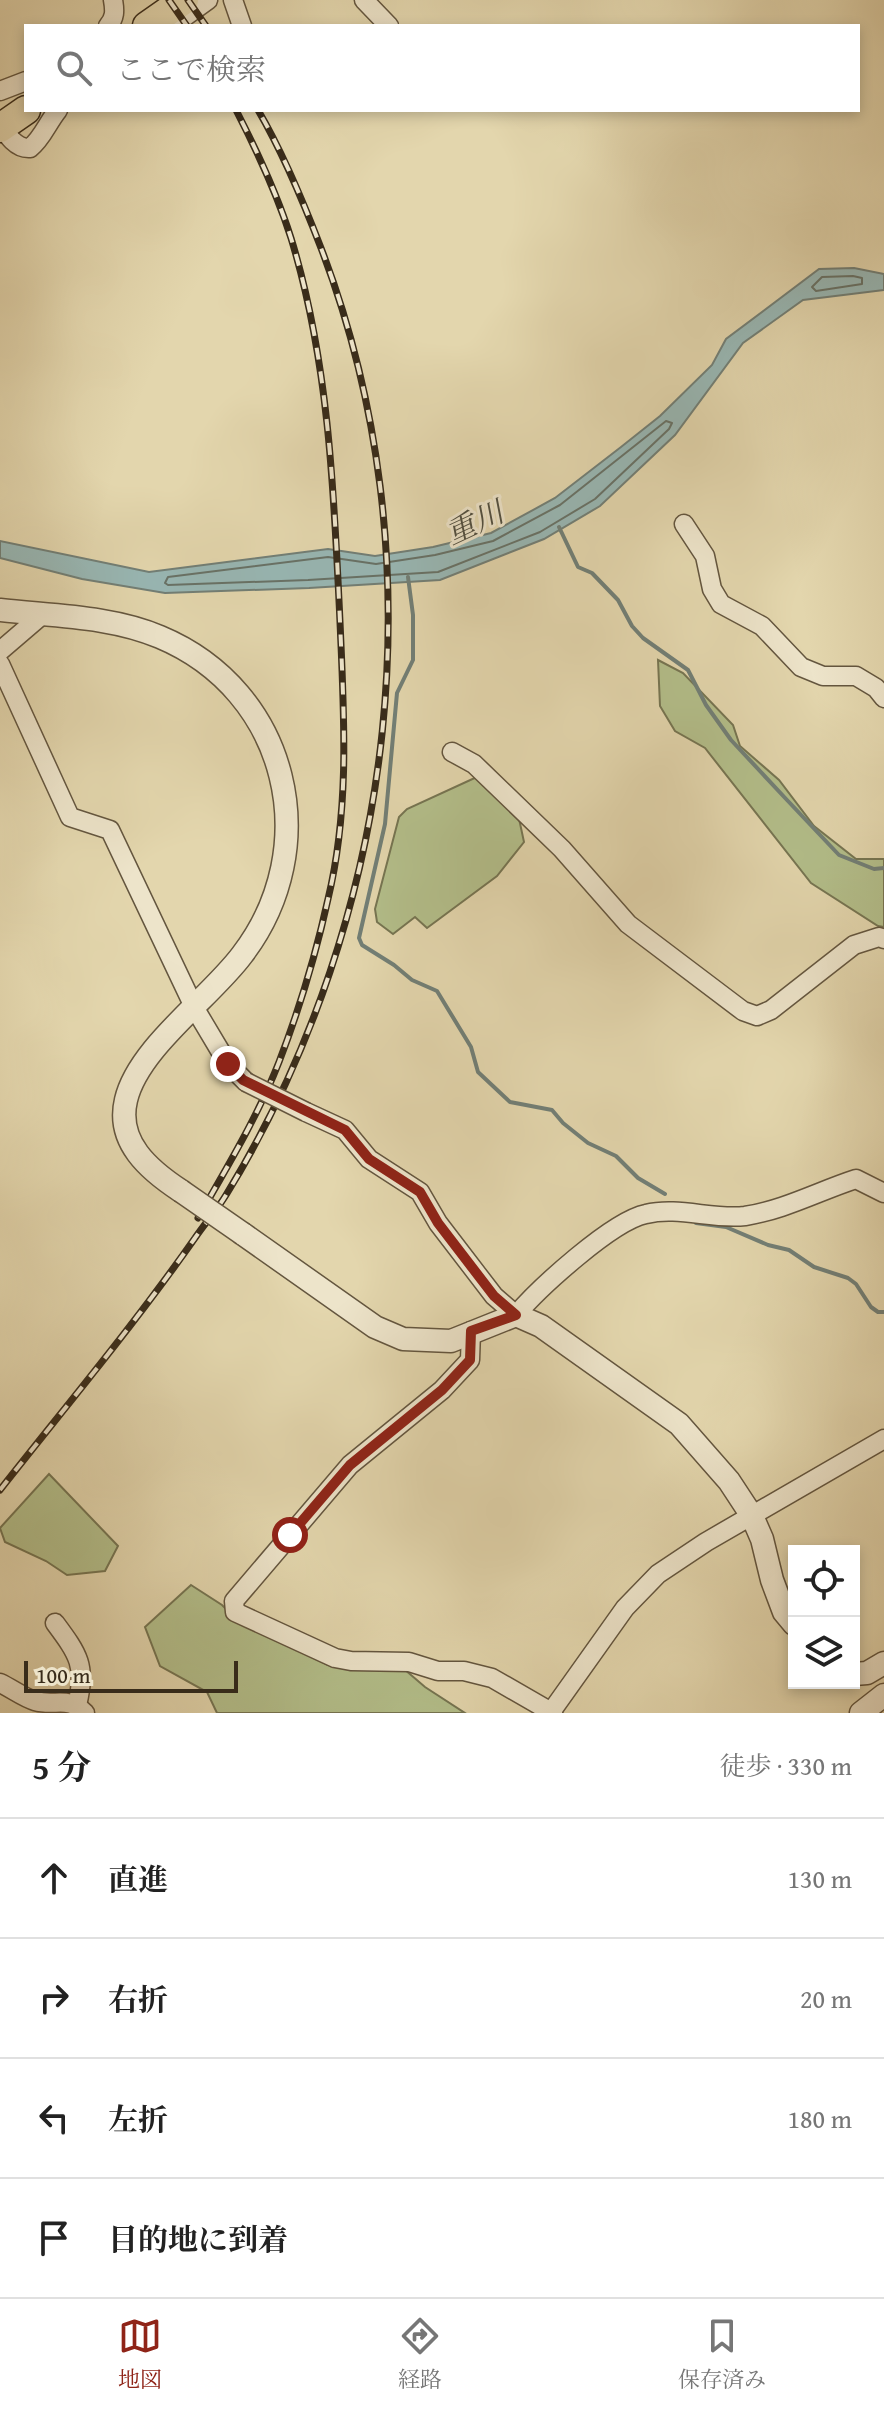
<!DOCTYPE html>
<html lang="ja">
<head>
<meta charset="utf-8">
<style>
  :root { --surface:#fff; --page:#f2f2f2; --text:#222; --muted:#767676; --line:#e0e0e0; --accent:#8f2418 }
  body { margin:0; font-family:"Gentium Book Plus","Noto Serif JP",serif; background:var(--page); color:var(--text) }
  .controls { position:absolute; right:24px; bottom:24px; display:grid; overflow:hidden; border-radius:0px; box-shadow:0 4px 12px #0003 }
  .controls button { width:72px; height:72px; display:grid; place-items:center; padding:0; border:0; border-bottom:2px solid var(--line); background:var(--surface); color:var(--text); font:40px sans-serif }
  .scale { position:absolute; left:24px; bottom:20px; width:214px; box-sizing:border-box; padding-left:8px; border:4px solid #392c1a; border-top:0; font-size:22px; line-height:28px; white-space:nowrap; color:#392c1a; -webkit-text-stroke:6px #ede4ca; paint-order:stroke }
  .stop { position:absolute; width:24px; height:24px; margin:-18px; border:6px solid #8f2418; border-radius:50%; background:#fff }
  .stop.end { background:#8f2418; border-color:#fff; box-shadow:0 2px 8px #0008 }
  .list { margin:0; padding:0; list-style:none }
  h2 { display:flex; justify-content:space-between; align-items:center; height:104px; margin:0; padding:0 32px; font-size:34px }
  h2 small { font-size:26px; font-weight:400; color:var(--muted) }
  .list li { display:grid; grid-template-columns:52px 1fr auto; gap:24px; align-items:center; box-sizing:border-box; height:120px; padding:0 32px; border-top:2px solid var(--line) }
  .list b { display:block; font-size:30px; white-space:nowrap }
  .list em { font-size:26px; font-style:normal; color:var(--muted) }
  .icon { flex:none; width:44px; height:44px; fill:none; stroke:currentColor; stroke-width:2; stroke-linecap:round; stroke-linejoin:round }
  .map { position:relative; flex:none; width:884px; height:1713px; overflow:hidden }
  .search { position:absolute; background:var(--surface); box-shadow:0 4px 12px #0003; left:24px; right:24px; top:24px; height:88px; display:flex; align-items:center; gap:20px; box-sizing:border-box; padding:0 28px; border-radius:0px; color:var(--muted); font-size:30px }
  .sheet { height:584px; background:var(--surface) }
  nav { display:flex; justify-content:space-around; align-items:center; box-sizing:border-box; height:112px; border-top:2px solid var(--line); background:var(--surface); font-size:22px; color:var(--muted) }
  nav a { display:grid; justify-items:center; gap:4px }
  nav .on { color:var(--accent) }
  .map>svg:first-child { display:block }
</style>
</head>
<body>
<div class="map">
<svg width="884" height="1713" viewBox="0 0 884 1713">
  <rect width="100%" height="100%" fill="#e3d6ad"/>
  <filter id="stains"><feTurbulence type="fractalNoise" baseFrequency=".0025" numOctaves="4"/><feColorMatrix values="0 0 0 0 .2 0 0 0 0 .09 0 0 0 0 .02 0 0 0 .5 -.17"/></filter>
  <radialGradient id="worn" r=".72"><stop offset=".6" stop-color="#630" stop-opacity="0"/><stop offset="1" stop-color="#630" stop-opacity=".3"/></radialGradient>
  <!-- green -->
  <g fill="#b3be8a" stroke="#767552" stroke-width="2">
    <polygon points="658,660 683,673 733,725 740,746 779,780 814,826 856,859 884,859 884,927 878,926 811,883 705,748 675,731 660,706"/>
    <polygon points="479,776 518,814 524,842 497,876 427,928 415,917 393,934 377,922 375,909 399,817 407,809"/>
    <polygon points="49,1474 118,1546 105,1571 67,1575 46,1561 5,1542 0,1528"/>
    <polygon points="191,1585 222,1605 239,1622 328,1665 404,1669 425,1687 465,1713 217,1713 207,1692 160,1666 145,1627"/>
  </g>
  <!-- water -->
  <polygon fill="#98b7b4" stroke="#727f76" stroke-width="2" points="854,268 884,274 884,290 803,300 743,343 675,435 600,506 544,539 440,580 309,588 165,593 82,579 0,558 0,541 149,572 328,549 375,556 433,547 491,533 555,498 621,447 660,416 712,365 726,339 819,269"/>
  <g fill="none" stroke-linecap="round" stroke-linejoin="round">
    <!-- shore -->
    <g stroke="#687267" stroke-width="2">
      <polygon points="853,276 862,278 862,284 816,291 812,287 822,277"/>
      <polygon points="666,421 672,423 669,429 595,499 540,532 438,572 308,580 168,585 165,583 168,577 328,557 376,564 435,555 493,541 560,505"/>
    </g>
    <!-- stream -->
    <g stroke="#727f76" stroke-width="4">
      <polyline points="559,527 578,567 592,573 618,600 632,626 643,638 688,670 706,705 731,740 787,800 839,855 874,869 884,868"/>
      <polyline points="408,577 413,615 413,660 397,693 385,824 359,938 362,945 394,965 412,980 437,991 471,1047 478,1072 510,1102 552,1110 563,1123 588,1143 616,1156 638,1178 665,1194"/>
      <polyline points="696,1223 726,1227 768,1245 789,1250 814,1267 848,1278 856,1284 871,1307 878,1312 884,1312"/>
    </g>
    <!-- minor casing -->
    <g stroke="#64563f" stroke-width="21">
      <g id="minor">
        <polyline points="233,0 242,26"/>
        <polyline points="364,0 389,26"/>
        <path d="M 108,26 C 115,18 115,11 113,0"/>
        <polyline points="172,26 208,0"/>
        <polyline points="0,91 26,81"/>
        <path d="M 0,124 C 7,135 16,149 30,148 C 42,139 48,122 58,110"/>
        <polyline points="684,524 705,556 712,589 721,604 762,626 801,667 823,676 856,676 876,688 884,698"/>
        <polyline points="0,651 42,615"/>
        <polyline points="0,664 70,817 110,830 194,1007 228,1064 246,1082"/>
        <polyline points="452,752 474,764 562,849 628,924 743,1011 757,1016 771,1010 854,945 879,937 884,939"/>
        <path d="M 306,1112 L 345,1130 L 369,1159 L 420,1192 L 438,1223 L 494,1296 L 516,1315 C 539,1288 612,1221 646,1214 C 678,1206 713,1220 745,1216 C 784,1210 819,1191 856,1179 L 884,1193"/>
        <polyline points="471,1331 470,1360 442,1390 350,1465 234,1601 235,1612 335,1658 351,1661 409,1662 438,1671 464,1671 492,1678 553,1713"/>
        <path d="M 55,1623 C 78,1654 87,1666 77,1705"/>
        <path d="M 0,1683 C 11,1688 24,1698 35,1701 C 56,1707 67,1695 85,1713"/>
        <polyline points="551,1712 625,1608 658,1574 706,1542 884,1439"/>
      </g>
    </g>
    <!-- tertiary casing -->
    <g stroke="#64563f" stroke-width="25">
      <g id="tertiary">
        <path d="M 0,610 C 52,616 111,616 160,637 C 289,691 325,847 242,955 C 210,998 138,1048 126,1100 C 116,1142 149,1170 181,1191"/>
        <polyline points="243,1234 375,1327 403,1339 451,1341 516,1315 541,1326 679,1424 729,1481 752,1516 762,1539 772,1580 784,1612 794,1624"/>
        <polyline points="854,1674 867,1673 884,1663"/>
        <polyline points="861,1713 884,1695"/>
      </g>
    </g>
    <!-- trunk casing -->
    <g stroke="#392c1a" stroke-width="31">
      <g id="trunk">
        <polyline points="147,26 184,0"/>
        <polyline points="0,128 26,110"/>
      </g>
    </g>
    <!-- minor -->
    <use href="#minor" stroke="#ede4ca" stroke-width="18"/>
    <!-- tertiary -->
    <use href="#tertiary" stroke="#ede4ca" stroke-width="22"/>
    <!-- trunk -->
    <use href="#trunk" stroke="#e3d6ad" stroke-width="28"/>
    <!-- rail casing -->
    <g stroke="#392c1a" stroke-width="7">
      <g id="rail">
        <polyline points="169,0 187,26"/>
        <polyline points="188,0 206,26"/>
        <path d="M 198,1218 C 227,1167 258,1116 279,1062 C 299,1010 316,954 328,899 C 350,808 344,715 340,622 C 334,493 329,362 291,238 C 277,194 257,151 236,110"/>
        <path d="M 0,1490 C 66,1406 134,1325 195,1238 C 205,1223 217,1210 226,1195 C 398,914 439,556 321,248 C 303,201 283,153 258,110"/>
      </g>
    </g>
    <!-- rail -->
    <use href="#rail" stroke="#ede4ca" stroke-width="4" stroke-dasharray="12" stroke-linecap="butt"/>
    <!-- minor-bridge casing -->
    <g stroke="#64563f" stroke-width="21" stroke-linecap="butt">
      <polyline id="minor-bridge" points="246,1082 306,1112"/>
    </g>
    <!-- tertiary-bridge casing -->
    <g stroke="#64563f" stroke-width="25" stroke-linecap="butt">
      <polyline id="tertiary-bridge" points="181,1191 243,1234"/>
    </g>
    <!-- minor-bridge -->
    <use href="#minor-bridge" stroke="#ede4ca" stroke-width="18"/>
    <!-- tertiary-bridge -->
    <use href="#tertiary-bridge" stroke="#ede4ca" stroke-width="22"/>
  </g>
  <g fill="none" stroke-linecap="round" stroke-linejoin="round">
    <!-- route -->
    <polyline stroke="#8f2418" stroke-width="10" points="228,1064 243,1080 345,1130 369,1159 420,1192 438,1223 494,1296 516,1315 471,1331 470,1360 442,1390 350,1465 290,1535"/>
  </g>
  <g text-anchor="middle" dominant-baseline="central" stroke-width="6" stroke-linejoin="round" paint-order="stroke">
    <!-- water labels -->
    <g font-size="30" font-style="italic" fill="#514f40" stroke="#ede4ca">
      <text transform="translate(474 522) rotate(-25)">重川</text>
    </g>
  </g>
  <rect width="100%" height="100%" filter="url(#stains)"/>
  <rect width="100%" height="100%" fill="url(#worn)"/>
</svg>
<div class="controls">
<button><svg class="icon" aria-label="locate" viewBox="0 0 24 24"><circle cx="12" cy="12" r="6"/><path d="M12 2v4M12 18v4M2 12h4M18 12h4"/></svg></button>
<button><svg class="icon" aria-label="layers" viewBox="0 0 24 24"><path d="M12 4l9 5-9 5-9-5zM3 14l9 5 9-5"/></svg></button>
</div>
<div class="scale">100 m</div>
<div class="stop" style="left:290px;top:1535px"></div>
<div class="stop end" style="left:228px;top:1064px"></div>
<div class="search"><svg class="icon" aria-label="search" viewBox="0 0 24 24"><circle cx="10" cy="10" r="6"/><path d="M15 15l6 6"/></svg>ここで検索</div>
</div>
<section class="sheet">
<h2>5 分<small>徒歩 · 330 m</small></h2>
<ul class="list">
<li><svg class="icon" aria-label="ahead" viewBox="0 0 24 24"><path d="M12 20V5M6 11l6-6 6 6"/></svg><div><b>直進</b></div><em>130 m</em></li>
<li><svg class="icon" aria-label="right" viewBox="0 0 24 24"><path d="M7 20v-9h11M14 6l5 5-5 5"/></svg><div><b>右折</b></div><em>20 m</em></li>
<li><svg class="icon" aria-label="left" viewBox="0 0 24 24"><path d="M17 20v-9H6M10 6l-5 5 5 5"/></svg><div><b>左折</b></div><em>180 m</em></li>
<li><svg class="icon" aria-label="arrive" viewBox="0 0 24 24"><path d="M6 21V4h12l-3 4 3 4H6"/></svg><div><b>目的地に到着</b></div></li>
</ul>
</section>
<nav>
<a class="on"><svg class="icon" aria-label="map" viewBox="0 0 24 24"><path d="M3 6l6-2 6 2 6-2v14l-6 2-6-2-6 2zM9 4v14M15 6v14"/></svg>地図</a>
<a><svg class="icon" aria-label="directions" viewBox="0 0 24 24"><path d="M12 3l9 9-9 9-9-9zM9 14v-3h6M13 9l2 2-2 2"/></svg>経路</a>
<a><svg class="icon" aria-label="saved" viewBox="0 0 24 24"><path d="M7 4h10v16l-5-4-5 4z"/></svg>保存済み</a>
</nav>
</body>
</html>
